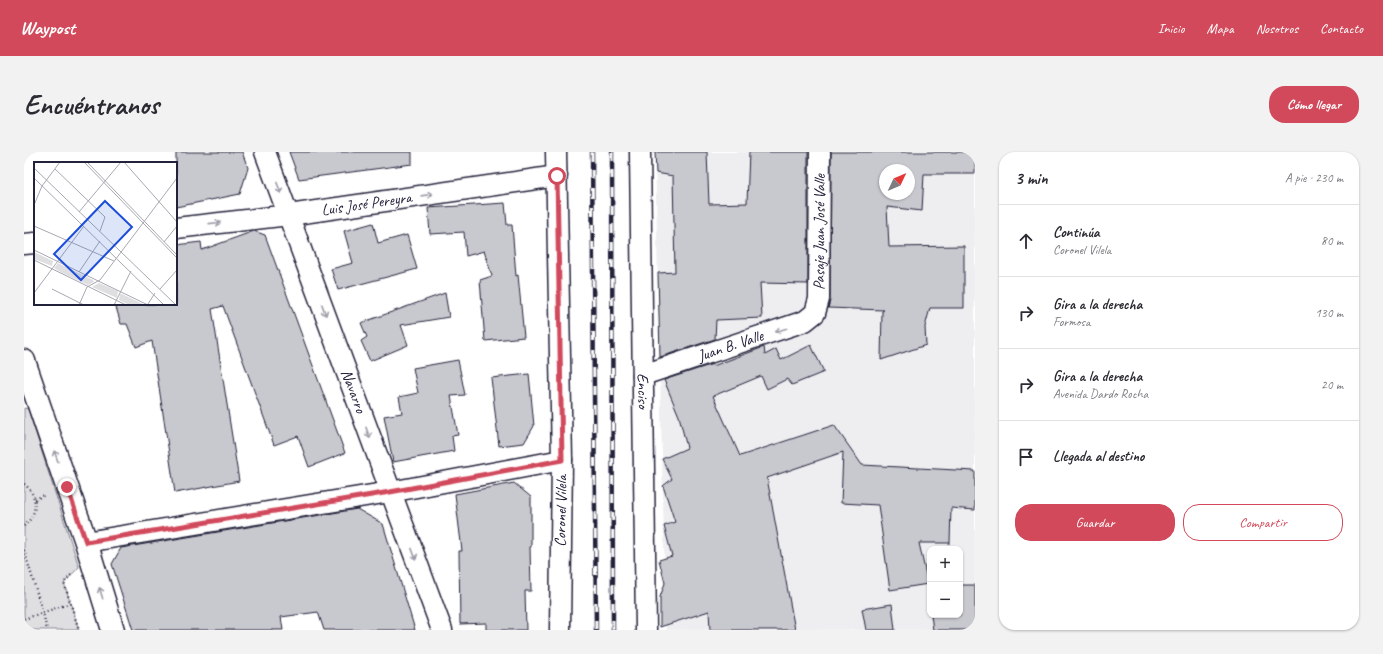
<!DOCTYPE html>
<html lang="es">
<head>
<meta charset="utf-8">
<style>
  :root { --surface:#fff; --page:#f2f2f3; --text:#2b2b33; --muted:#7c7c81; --line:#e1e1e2; --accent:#d1495b }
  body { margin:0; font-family:Caveat,sans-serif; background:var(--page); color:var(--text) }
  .controls { position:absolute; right:12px; bottom:12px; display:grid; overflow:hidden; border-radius:8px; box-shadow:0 1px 3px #0004 }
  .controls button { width:36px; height:36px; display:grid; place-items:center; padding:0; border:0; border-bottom:1px solid var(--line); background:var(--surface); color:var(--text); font:20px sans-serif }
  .compass { position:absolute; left:855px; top:12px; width:36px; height:36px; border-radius:50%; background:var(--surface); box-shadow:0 1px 3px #0004; rotate:46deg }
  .stop { position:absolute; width:12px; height:12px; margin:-9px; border:3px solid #d1495b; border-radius:50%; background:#fff }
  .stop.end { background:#d1495b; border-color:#fff; box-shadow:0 1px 4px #0008 }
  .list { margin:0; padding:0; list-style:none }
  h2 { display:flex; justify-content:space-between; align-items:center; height:52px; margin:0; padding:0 16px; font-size:17px }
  h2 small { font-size:13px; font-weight:400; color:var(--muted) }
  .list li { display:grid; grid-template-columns:26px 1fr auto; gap:12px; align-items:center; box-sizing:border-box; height:72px; padding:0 16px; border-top:1px solid var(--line) }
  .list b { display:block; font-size:15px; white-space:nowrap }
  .list p { margin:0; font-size:13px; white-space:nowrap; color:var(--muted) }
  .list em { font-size:13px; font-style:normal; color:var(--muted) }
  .actions { display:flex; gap:8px; padding:12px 16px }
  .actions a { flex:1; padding:9px 0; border:1px solid var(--accent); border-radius:16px; text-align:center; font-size:14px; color:var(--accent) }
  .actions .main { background:var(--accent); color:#fff }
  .icon { flex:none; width:22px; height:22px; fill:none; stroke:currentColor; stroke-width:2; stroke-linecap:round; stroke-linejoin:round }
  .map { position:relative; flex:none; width:951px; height:478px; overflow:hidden; border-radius:16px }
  header { display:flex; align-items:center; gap:24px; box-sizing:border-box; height:56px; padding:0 20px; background:var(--accent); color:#fff }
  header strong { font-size:19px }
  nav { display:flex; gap:22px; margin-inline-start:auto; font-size:14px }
  .intro { display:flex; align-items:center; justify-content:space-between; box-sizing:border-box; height:96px; padding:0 24px }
  h1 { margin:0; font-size:28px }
  .button { padding:10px 18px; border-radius:16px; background:var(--accent); color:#fff; font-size:14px; font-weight:700 }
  main { display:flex; gap:24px; padding:0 24px }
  aside { flex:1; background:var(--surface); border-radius:16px; box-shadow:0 1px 3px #0004 }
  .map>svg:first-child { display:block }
</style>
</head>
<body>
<header>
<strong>Waypost</strong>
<nav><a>Inicio</a><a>Mapa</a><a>Nosotros</a><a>Contacto</a></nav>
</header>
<div class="intro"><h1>Encuéntranos</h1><a class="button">Cómo llegar</a></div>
<main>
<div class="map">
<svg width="951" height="478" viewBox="0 0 951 478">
  <rect width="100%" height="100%" fill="#fff"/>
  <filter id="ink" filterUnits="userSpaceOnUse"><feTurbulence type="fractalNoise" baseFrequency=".025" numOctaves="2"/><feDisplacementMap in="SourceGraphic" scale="8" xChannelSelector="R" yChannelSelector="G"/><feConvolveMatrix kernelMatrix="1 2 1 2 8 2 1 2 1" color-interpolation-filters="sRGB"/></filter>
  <g filter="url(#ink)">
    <!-- built -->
    <path fill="#eeeef1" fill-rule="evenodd" d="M 631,0 L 951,0 L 951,478 L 642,478 ZM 861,18 L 885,18 L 885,42 L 861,42 ZM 906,397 L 936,397 L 936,463 L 906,463 Z"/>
    <!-- green -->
    <polygon fill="#dfdfe2" stroke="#80808e" points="0,256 4,257 55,415 40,431 55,478 0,478"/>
    <!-- building -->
    <g fill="#c8c8cf" stroke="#22223b" fill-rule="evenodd">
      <polygon points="152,0 218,0 224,16 216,42 152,55"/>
      <polygon points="265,0 388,0 388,12 275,27"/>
      <polygon points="631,0 683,0 685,52 723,51 725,0 784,0 784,132 736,131 738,166 692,168 691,187 636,205 634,121 651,120 649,24 632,21"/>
      <path d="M 807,0 L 951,0 L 951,22 L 900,22 L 898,59 L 863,55 L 865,95 L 940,94 L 940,156 L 906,156 L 901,175 L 902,193 L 857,208 L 858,159 L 860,158 L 804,156 L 806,147 ZM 861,18 L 885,18 L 885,42 L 861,42 Z"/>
      <polygon points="481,51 483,73 488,73 492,124 494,123 500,185 461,189 456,128 468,124 460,99 442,104 440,80 406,82 404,56"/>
      <polygon points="349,71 354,91 383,83 393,117 314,138 307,117 329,111 320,79"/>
      <polygon points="230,79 241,83 321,301 285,315 274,284 250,293 199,154 188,157 215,329 151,341 128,189 112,195 103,172 97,172 91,152 152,152 152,93 177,90 178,98"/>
      <polygon points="421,141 425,165 377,173 384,193 346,209 337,189 343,185 337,171"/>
      <polygon points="787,193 800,220 768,233 763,227 743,237 737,224 689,244 716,304 810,273 838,313 951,319 951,358 927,356 926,391 895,391 904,432 866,438 854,353 817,351 819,300 743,326 771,478 686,478 685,459 636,475 636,445 641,431 635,408 648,404 640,374 651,370 639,334 648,327 638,307 663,296 655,264 640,228 689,212 689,214 740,195 741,203 752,197 757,208"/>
      <polygon points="434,208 441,243 427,244 434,283 428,284 430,299 369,310 360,264 378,261 375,245 394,241 389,216"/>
      <polygon points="505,222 510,274 500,291 475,294 467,226"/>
      <polygon points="490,331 507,345 507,395 506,395 507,439 501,439 502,478 462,478 462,471 436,472 435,399 438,399 431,342"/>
      <polygon points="333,357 359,372 391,478 300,478 294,460 257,465 259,478 109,478 88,412 97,396"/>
      <polygon points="936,433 951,433 951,478 909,478 907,463 936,463"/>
      <polygon points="868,452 871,478 842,478 838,457"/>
    </g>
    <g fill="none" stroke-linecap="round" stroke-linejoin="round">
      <!-- minor casing -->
      <g stroke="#22223b" stroke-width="23">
        <g id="minor">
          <path id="s1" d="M 241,0 L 418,478"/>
          <polyline points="532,0 538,308 536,478"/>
          <path id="s2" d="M 616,0 L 622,478"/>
          <path id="s3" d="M 152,76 L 265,63 L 533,24"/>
          <polyline points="0,92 11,91"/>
          <path id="s4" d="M 619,223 L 781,169 L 791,161 L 795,147 L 796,0"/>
          <polyline points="62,390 366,340 538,308"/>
        </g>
      </g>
      <!-- secondary casing -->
      <g stroke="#22223b" stroke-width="25">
        <polyline id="secondary" points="0,209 62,390 89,478"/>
      </g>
      <!-- path -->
      <g stroke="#22223b" stroke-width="2.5" stroke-dasharray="1 3" stroke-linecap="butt">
        <path d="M 0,332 C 15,344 14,362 0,374"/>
        <polyline points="11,347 21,343"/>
        <polyline points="0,398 19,461 23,478"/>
        <polyline points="47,423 40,431 55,478"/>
        <polyline points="0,467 47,451"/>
      </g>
      <!-- minor -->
      <use href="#minor" stroke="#fff" stroke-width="20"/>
      <!-- secondary -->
      <use href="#secondary" stroke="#fff" stroke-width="22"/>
      <!-- rail casing -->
      <g stroke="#22223b" stroke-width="4.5">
        <g id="rail">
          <polyline points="568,0 572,478"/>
          <polyline points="588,0 589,478"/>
        </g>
      </g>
      <!-- rail -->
      <use href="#rail" stroke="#fff" stroke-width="3" stroke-dasharray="9" stroke-linecap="butt"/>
    </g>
    <!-- one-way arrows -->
    <defs><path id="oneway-shaft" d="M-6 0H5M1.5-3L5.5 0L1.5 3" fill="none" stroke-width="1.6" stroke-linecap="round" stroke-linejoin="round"/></defs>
    <g stroke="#9c9ca7">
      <use href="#oneway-shaft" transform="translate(255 36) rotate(69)"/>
      <use href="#oneway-shaft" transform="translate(403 43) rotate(-8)"/>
      <use href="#oneway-shaft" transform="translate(191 71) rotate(-6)"/>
      <use href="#oneway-shaft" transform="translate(300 158) rotate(70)"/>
      <use href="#oneway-shaft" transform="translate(757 178) rotate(162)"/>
      <use href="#oneway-shaft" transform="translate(344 281) rotate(70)"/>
      <use href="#oneway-shaft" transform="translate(32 304) rotate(-109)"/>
      <use href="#oneway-shaft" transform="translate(390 402) rotate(69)"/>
      <use href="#oneway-shaft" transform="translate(77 441) rotate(-107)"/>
    </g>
  </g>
  <g fill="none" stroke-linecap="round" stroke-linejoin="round" filter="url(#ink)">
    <!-- route -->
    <polyline stroke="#d1495b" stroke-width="5" points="43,335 62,390 366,340 538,308 533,24"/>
  </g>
  <g text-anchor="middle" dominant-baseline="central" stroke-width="3" stroke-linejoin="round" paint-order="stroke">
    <!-- street labels -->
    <g font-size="16" fill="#22223b" stroke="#fff">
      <text stroke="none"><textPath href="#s3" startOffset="192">Luis José Pereyra</textPath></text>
      <text stroke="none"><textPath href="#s4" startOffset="265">Pasaje Juan José Valle</textPath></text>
      <text stroke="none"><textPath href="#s4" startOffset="92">Juan B. Valle</textPath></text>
      <text stroke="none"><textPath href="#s1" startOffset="255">Navarro</textPath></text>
      <text stroke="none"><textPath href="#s2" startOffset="239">Enciso</textPath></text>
      <text transform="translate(537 359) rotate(-89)">Coronel Vilela</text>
    </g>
  </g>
  <!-- overview -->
  <g transform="translate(10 10)">
    <rect width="143" height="143" fill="#fff"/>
    <path d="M 0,90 L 19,99 L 18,104 L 0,97 ZM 24,101 L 59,118 L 60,120 L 54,123 L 28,111 L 20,106 ZM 65,121 L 84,129 L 83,136 L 58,125 ZM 86,132 L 88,132 L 111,143 L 95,143 L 85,138 Z" fill="#dfdfe2"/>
    <path fill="none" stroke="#a7a7b1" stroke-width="1" d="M 50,0 L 143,96M 53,0 L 143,93M 90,0 L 143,60M 0,6 L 142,143M 21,7 L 71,55 L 66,69M 0,16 L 130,143M 0,43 L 8,24 L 26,0M 45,50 L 87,0M 0,64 L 80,99M 130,80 L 143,64M 0,88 L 114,143M 0,98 L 92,143M 45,110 L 66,79M 18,127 L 50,143M 126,127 L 143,108M 0,131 L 50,64M 114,142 L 121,131M 45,143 L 53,125 L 66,118 L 143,16M 80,143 L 97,109"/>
    <path fill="#1d4ed8" fill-opacity="0.15" stroke="#1d4ed8" stroke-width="2" d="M 71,39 L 98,65 L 47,118 L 20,92 Z"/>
    <rect width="143" height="143" fill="none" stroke="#22223b" stroke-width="2"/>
  </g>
</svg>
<div class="controls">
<button>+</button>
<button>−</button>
</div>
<svg class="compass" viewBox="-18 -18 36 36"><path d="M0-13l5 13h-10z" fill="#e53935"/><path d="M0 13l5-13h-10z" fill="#7c7c81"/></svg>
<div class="stop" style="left:533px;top:24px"></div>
<div class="stop end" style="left:43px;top:335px"></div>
</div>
<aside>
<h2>3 min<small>A pie · 230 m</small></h2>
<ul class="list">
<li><svg class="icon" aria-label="ahead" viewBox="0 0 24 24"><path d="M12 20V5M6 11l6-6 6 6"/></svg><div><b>Continúa</b><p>Coronel Vilela</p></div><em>80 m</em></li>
<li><svg class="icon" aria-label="right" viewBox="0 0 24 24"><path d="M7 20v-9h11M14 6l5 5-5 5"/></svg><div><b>Gira a la derecha</b><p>Formosa</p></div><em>130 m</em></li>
<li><svg class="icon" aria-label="right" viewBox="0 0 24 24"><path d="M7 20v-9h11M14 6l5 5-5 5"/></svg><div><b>Gira a la derecha</b><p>Avenida Dardo Rocha</p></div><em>20 m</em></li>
<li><svg class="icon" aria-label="arrive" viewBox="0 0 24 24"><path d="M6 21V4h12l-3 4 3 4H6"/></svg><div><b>Llegada al destino</b></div></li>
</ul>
<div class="actions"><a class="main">Guardar</a><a>Compartir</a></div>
</aside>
</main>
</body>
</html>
